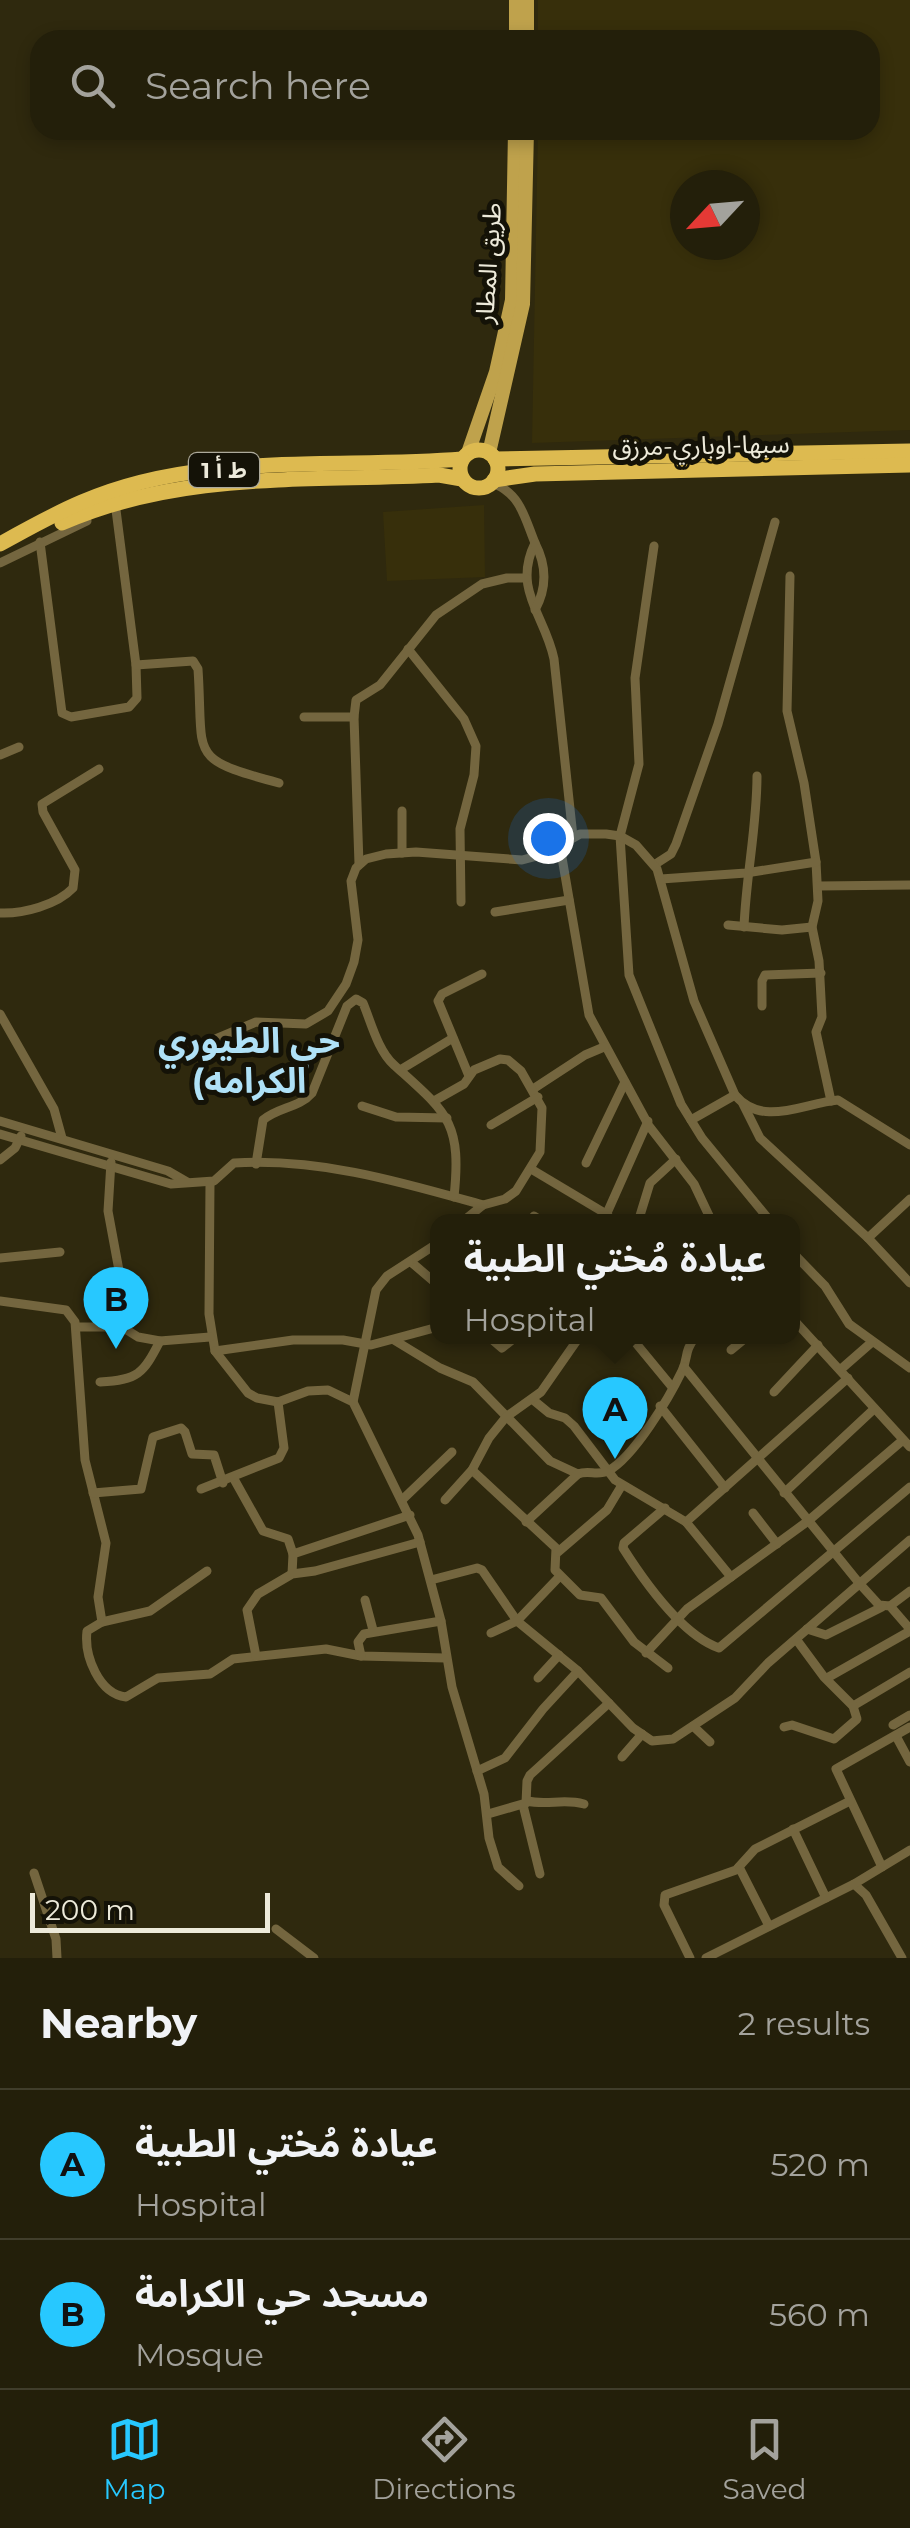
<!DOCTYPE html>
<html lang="en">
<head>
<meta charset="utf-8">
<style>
  :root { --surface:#231f0a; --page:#2f2c18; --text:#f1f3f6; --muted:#a3a29c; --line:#403d2b; --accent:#27c8ff }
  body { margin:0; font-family:Montserrat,"Noto Sans Arabic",sans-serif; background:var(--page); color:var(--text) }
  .compass { position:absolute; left:670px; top:170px; width:90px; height:90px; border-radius:50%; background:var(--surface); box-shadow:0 5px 15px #0003; rotate:244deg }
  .scale { position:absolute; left:30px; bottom:25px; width:240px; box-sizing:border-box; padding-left:10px; border:5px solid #edeada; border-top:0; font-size:28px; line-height:35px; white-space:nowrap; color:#edeada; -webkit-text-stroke:8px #141207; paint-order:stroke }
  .you { position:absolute; left:548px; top:838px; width:35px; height:35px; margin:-25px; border:8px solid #fff; border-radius:50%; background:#1a73e8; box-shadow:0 0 0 15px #1a73e833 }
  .badge { display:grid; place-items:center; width:65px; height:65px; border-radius:50%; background:var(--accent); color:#111; font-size:32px; font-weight:700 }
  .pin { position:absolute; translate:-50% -82px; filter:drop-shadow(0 2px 5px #0008) }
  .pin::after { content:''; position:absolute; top:52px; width:35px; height:30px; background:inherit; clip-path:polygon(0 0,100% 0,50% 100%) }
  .popup { position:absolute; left:430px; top:1214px; width:370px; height:130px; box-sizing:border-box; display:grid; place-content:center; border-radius:20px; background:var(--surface); filter:drop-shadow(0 2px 8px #0005); font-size:32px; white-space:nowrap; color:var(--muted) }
  .popup b { font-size:38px; color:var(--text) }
  .popup::after { content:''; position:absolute; left:50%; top:100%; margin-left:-20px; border:20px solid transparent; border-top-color:var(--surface) }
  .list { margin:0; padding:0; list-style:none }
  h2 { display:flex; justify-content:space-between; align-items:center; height:130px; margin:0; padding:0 40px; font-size:42px }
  h2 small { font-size:32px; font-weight:400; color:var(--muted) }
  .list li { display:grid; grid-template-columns:65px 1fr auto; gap:30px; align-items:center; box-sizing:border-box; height:150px; padding:0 40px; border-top:2px solid var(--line) }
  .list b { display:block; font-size:38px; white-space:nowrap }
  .list p { margin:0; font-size:32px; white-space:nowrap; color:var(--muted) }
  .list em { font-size:32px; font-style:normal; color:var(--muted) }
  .icon { flex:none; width:55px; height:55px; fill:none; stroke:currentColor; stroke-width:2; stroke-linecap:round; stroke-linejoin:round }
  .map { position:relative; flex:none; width:910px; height:1958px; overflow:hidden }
  .search { position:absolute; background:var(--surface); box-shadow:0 5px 15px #0003; left:30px; right:30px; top:30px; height:110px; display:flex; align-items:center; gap:25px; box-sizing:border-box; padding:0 35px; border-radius:30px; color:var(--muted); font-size:38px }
  .sheet { height:430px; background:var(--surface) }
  nav { display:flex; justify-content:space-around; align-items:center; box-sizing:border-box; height:140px; border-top:2px solid var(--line); background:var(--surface); font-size:28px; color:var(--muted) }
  nav a { display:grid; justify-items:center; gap:5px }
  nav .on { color:var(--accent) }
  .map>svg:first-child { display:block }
</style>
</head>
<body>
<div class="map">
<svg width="910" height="1958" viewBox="0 0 910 1958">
  <rect width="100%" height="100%" fill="#2f290e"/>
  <!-- built -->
  <g fill="#372f0b" fill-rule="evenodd">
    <path d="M 538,0 L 910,0 L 910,430 L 532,443 L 538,130 L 870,130 L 870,40 L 538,40 ZM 685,185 L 745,185 L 745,245 L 685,245 Z"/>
    <polygon points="484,505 485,577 387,581 383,512"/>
  </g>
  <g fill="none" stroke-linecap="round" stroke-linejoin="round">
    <!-- street -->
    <g stroke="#74663f" stroke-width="9">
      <path d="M 495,484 C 521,495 525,519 535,543 C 512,590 545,615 554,659 L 573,837"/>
      <polyline points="40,542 62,713 71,717 129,707 137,698 136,665 116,510"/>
      <path d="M 535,543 C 547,566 547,588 535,610"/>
      <polyline points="654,546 635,678 639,764 620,836 629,975 681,1104 702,1138 771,1222"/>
      <polyline points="0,563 87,521"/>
      <polyline points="790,576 787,711 804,783 816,862 818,901 812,927 819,961 822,1017 816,1032 831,1101"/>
      <polyline points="408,649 464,719 476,746 474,775 460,829 461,902"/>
      <path d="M 136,665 L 193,661 L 198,669 C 204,758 186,758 279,783"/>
      <polyline points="304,717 354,717"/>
      <polyline points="0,755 19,747"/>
      <polyline points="560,846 589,1015 649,1126 694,1184 712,1222"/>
      <polyline points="402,853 402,811"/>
      <polyline points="359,864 354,717 356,700 380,685 436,615 482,584 507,578 526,578"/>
      <polyline points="654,865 671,854 676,844 718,724 775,522"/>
      <polyline points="661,879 746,873 816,862"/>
      <polyline points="818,886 910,885"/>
      <polyline points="495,912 569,900"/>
      <path d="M 0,913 C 23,914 57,905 73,888 L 75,870 L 43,812 L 42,804 L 99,769"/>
      <polyline points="728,925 782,930 812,927"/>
      <path d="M 744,927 C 746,876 757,826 757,776"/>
      <polyline points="762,1006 762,981 765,975 821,973"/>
      <polyline points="0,1014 54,1109 62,1138"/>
      <path d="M 206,1043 L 256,1022 L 306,1024 L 328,1011 L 346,984 L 354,962 L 358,940 L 351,881 L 356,868 L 366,859 L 386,854 L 416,852 L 522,860 L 545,854 L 580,834 L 606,834 L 620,836 L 636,845 L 657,869 L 694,1001 L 735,1095 C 763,1128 803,1103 838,1100 L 910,1145"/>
      <polyline points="400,1070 453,1038"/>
      <polyline points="469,1076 438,1001 442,994 482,974"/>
      <polyline points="533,1089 585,1055 604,1047"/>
      <polyline points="434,1101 464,1084 474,1070 500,1059 508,1060 521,1071 542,1108 540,1152 516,1191 505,1199 483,1205 462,1222"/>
      <polyline points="743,1104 760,1138 868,1238"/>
      <polyline points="362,1106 396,1117 447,1118"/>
      <polyline points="691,1120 735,1095"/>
      <polyline points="0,1121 168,1171 187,1182"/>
      <polyline points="491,1125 538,1097"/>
      <path d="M 0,1134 L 171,1184 L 214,1181 L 234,1163 C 321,1158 401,1182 483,1205"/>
      <polyline points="0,1160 15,1148 21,1136"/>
      <polyline points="111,1162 108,1211 123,1292 122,1327"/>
      <polyline points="586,1163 625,1082"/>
      <path d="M 256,1164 L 263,1120 C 278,1107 299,1108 312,1093 L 347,1006 L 356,999 L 363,1003 C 371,1022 378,1051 394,1065 C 447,1113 462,1121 454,1197"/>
      <polyline points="531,1169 608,1215"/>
      <polyline points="210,1182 209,1314 215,1351 248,1393 257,1398 278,1402 308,1391 328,1390 353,1402 418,1535 441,1621 452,1687 484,1794 489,1838 498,1867 519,1886"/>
      <polyline points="910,1199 868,1238 910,1283"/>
      <polyline points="534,1216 543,1222"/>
      <polyline points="603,1222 648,1121"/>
      <polyline points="638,1222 650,1183 676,1159"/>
      <polyline points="792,1252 825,1286 849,1324 910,1368"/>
      <polyline points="0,1258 60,1252"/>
      <polyline points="411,1262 438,1285"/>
      <polyline points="0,1301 66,1310 75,1322 85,1460 106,1543 98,1597 102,1622"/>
      <polyline points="792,1318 910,1447"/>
      <polyline points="76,1327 122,1327 138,1337 160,1341 210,1337"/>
      <polyline points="488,1336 502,1348 517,1336"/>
      <polyline points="630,1336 672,1387"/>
      <path d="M 394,1340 L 440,1368 L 473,1382 L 550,1461 L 578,1474 C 588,1470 598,1476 608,1471 C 634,1457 669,1398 682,1371 C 689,1356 683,1353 696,1336"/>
      <polyline points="731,1350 748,1336"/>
      <polyline points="215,1351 293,1340 343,1340 371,1345 438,1327"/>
      <polyline points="684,1367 859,1583 879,1605 890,1606 910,1629"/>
      <polyline points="840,1370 872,1342"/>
      <path d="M 100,1382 C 138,1380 143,1374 160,1341"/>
      <polyline points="774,1392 818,1345"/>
      <polyline points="532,1399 549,1413 565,1418 574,1426 615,1480 686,1522 731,1577"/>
      <polyline points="353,1402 376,1290 387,1276 438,1243"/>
      <polyline points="660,1406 725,1488"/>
      <polyline points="472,1470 556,1548 555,1570 580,1595 601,1598 634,1642 668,1668"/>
      <polyline points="234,1479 263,1531 288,1539 293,1554"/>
      <polyline points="201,1489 279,1458 284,1448 278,1402"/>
      <polyline points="93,1493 141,1489 153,1437 181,1428 185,1432 192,1454 214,1455 223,1483"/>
      <polyline points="784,1493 874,1409"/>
      <polyline points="402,1500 452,1452"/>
      <polyline points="445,1500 472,1470 489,1438 506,1417 541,1392 580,1336"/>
      <path d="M 665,1508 L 624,1543 L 623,1548 C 644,1581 682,1635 719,1648 L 910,1487"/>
      <polyline points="753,1513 777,1544"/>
      <polyline points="526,1522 578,1474"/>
      <polyline points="686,1522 848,1378"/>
      <polyline points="558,1552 607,1510 622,1485"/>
      <path d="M 207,1571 L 150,1611 L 102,1622 L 87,1631 C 84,1656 99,1694 126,1697 L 158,1678 L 210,1674 L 233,1659 L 326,1649 L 361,1656 L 446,1658"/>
      <polyline points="292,1574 293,1554 410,1515"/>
      <polyline points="431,1580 477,1568 482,1570 517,1621 578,1671 633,1728 652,1741 673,1739 735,1698 768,1663 910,1540"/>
      <polyline points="365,1600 373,1630"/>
      <polyline points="890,1606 910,1591"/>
      <polyline points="807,1629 826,1635 882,1607"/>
      <polyline points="491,1633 517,1621 560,1576"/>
      <polyline points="646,1653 687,1609 808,1521 903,1440"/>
      <polyline points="256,1656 247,1610 258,1594 292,1574 315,1571 420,1542"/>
      <polyline points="361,1656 358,1642 364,1634 441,1621"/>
      <polyline points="538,1678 559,1655"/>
      <polyline points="827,1678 910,1631"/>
      <polyline points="853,1706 910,1672"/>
      <polyline points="893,1725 910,1715"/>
      <polyline points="693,1726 710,1742"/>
      <polyline points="784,1727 792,1725 834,1739 857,1719 853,1706 824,1677 796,1639"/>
      <polyline points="896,1736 910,1762"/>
      <polyline points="622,1757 642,1734"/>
      <polyline points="477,1771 505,1758 543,1709 578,1671"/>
      <path d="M 527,1801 C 548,1806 562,1798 584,1804"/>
      <polyline points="523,1805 540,1874"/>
      <polyline points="488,1814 526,1803 527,1781 530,1775 609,1703"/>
      <polyline points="793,1829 826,1898"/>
      <polyline points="739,1867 769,1926"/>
      <polyline points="882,1867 836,1769 910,1727"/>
      <polyline points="34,1873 56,1939 57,1958"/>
      <polyline points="854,1884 866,1895 902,1958"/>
      <polyline points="276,1929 314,1958"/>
      <polyline points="690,1958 664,1905 665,1895 736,1870 755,1849 850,1801"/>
      <polyline points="706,1958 854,1884 910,1850"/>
    </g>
    <!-- primary -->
    <g stroke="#bfa24c" stroke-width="14">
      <polyline points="516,0 516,40"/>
      <polyline points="527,40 527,0"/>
      <polyline points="468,453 496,372 512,300 515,130"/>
      <polyline points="489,453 523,304 527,130"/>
    </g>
    <!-- highway -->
    <g stroke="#ddba50" stroke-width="15">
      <circle cx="479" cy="469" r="19"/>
      <polyline points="495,459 910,451"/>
      <polyline points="494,480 535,474 910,465"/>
      <path d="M 62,523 C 183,470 310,482 439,475 L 462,479"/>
      <path d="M 0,544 C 25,530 56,513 82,502 C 199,451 338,469 462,459"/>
    </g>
  </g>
  <g text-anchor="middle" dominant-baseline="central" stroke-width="10" stroke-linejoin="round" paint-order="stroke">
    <!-- shield labels -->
    <rect fill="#141207" stroke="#aca99b" stroke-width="2.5" x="189" y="453" width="70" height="34" rx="8"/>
    <g font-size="22" font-weight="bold" fill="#edeada">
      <text x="224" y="470">ط أ 1</text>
    </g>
    <!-- street labels -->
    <g font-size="25" fill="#edeada" stroke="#141207">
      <text transform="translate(488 263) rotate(-86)">طريق المطار</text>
      <text transform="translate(701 445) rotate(-1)">سبها-اوباري-مرزق</text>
    </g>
    <!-- district labels -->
    <g font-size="35" font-weight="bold" fill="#afe1f7" stroke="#141207">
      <text x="249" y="1040">حي الطيوري<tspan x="249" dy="40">(الكرامه</tspan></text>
    </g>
  </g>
</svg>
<svg class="compass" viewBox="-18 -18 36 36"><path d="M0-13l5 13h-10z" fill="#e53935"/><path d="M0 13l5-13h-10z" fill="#a3a29c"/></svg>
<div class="scale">200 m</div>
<div class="you"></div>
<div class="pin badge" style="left:615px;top:1459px">A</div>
<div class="popup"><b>عيادة مُختي الطبية</b>Hospital</div>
<div class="pin badge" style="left:116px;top:1349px">B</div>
<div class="search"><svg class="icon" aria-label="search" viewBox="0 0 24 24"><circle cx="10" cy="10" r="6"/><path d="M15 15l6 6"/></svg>Search here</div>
</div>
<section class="sheet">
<h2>Nearby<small>2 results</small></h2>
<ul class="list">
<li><span class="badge">A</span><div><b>عيادة مُختي الطبية</b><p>Hospital</p></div><em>520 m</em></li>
<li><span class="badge">B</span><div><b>مسجد حي الكرامة</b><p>Mosque</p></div><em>560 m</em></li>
</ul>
</section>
<nav>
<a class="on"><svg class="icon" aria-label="map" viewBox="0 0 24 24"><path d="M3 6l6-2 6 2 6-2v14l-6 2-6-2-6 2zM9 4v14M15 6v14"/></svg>Map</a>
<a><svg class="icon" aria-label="directions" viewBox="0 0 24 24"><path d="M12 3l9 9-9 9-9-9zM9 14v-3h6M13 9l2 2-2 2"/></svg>Directions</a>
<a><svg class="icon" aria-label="saved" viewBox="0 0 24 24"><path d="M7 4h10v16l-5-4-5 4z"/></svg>Saved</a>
</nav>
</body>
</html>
